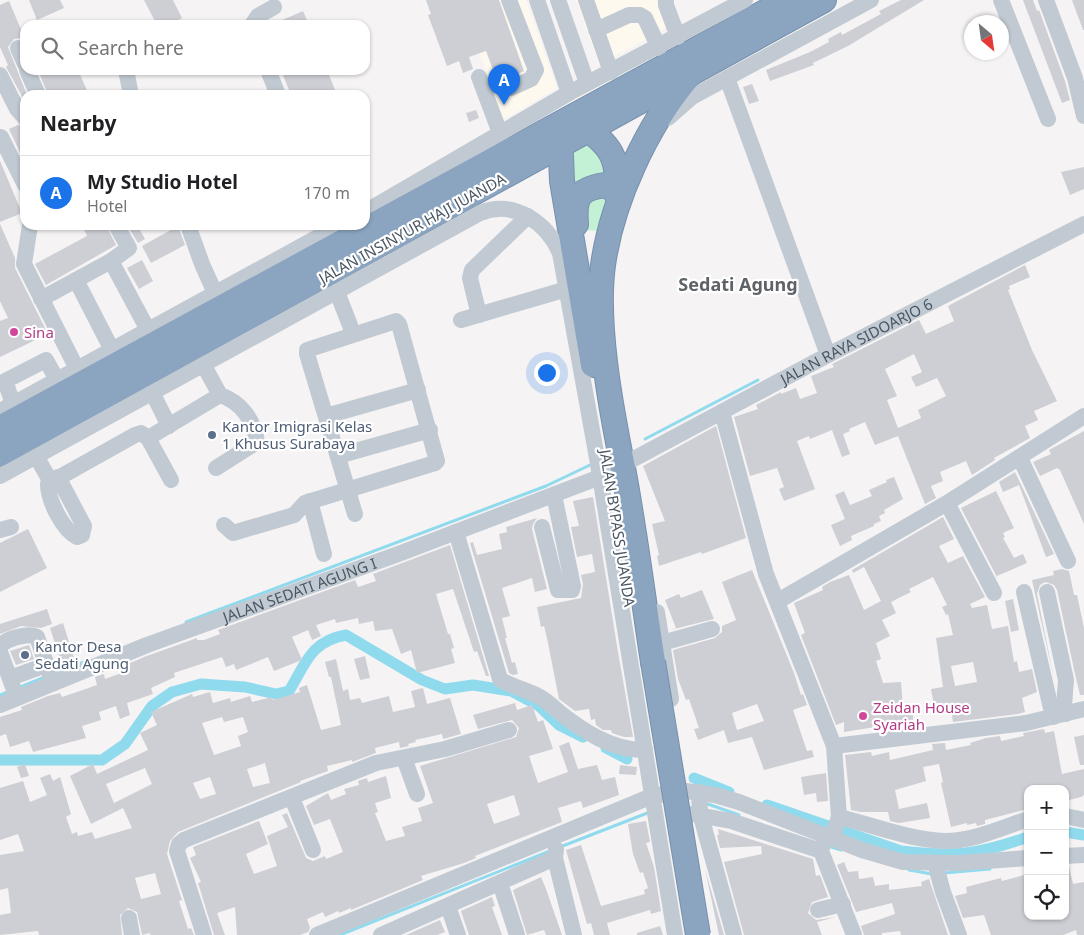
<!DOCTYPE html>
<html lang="en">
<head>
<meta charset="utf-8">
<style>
  :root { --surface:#fff; --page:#f6f6f6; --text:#202124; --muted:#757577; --line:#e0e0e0; --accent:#1a73e8 }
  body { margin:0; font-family:"Noto Sans",sans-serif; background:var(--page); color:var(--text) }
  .controls { position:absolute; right:15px; bottom:15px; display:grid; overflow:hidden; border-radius:10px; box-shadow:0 1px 4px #0004 }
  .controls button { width:45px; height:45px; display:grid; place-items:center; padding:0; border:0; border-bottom:1px solid var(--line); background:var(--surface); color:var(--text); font:25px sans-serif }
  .compass { position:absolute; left:964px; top:15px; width:45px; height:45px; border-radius:50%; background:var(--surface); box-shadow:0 1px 4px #0004; rotate:151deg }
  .you { position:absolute; left:546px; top:372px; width:18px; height:18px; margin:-12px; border:4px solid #fff; border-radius:50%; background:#1a73e8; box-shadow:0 0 0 8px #1a73e833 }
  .badge { display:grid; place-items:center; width:32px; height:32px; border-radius:50%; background:var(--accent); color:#fff; font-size:16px; font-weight:700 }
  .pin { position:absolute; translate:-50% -41px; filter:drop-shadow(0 1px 2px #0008) }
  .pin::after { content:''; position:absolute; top:26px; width:18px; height:15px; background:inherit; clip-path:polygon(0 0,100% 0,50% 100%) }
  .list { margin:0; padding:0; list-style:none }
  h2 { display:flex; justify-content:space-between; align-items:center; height:65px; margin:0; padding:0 20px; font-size:21px }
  h2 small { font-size:16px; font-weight:400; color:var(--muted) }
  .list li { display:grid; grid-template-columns:32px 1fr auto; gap:15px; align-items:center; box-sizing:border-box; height:75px; padding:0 20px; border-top:1px solid var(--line) }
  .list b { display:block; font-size:19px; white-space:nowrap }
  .list p { margin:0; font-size:16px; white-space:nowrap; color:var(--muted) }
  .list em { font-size:16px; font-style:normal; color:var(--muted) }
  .icon { flex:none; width:28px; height:28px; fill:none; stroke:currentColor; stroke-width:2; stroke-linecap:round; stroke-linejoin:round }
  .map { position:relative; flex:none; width:1084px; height:935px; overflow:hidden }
  .search { position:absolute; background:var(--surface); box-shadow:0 1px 4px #0004; left:20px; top:20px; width:350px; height:55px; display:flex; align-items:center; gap:12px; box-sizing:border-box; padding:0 18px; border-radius:15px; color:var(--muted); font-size:19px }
  .panel { position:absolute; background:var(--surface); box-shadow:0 1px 4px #0004; left:20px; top:90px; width:350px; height:140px; border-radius:15px }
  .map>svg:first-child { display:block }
</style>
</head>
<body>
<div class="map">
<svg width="1084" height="935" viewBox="0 0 1084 935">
  <rect width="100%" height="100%" fill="#f5f3f3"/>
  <!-- commercial -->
  <g fill="#fdf9ef">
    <polygon points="461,0 526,0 557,88 503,120"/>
    <polygon points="576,0 656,0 666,28 599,65"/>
  </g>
  <!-- green -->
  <polygon fill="#c3f1d5" points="588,134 613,166 607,231 578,230 567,146"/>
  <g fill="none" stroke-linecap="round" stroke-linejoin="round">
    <!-- stream -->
    <g stroke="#90daee" stroke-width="3">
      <polyline points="645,439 758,380"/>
      <polyline points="186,622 546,486 590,465"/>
      <polyline points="55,673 87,661"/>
      <polyline points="18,688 45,677"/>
      <polyline points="0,695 10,691"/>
      <polyline points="705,803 739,815"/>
      <polyline points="828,846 841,850"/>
      <polyline points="560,847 650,812"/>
      <polyline points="909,870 932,874"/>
      <polyline points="944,873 990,869"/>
      <polyline points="340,935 550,851"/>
    </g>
    <!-- canal -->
    <g stroke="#90daee" stroke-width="11">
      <polyline points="606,748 627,759"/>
      <path d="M 0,760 L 102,760 L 125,744 L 152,706 L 172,692 L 201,684 L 245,687 L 276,694 L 289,691 C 306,663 311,641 346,635 L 422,680 L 445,689 L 473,685 L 511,691 L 539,706 L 559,725 L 583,737"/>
      <polyline points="694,778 729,792"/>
      <path d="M 767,805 L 901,851 C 954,857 977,855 1028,837"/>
      <polyline points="1065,832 1084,835"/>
    </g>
  </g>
  <!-- building -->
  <g fill="#cdcfd5" fill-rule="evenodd">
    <polygon points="29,0 60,0 64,8 37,20"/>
    <polygon points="144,0 173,0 182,18 169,25 157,25"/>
    <polygon points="426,0 499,0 524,71 498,83 486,51 469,57 473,69 463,73 459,61 447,66 428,15 431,14"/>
    <polygon points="901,0 924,0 848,46 813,63 814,65 770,81 766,70 810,52 829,42 828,39 841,32 842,35 881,14 879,11"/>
    <polygon points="1023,0 1033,0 1037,11 1039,10 1065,81 1070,100 1062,103"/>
    <polygon points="1072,0 1084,0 1084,30 1083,30"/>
    <polygon points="9,1 25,39 25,41 20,38 14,39 8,47 27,95 23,98 6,67 8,65 0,47 0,5"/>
    <polygon points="303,11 309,25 271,25"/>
    <polygon points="38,70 78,70 89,95 48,95"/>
    <polygon points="281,70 327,70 337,95 291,95"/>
    <polygon points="752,84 759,101 749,104 743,87"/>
    <polygon points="476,110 479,118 469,122 466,113"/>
    <polygon points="18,125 25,128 25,163 9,129"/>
    <polygon points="0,161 22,213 0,222"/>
    <polygon points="1084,167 1084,189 1070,195 1061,172"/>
    <polygon points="0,224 15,258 15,268 48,334 0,357 0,321 8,318 0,301"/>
    <polygon points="82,225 106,225 116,245 46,285 35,264 87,236"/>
    <polygon points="127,225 137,225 145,239 138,243"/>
    <polygon points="178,226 185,245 151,263 142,246"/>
    <polygon points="142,260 153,281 139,289 127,268"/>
    <path d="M 1025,265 L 1030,277 L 1009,286 L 1010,289 L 1008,290 L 1032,350 L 1057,401 L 1034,411 L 1038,420 L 1025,426 L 1030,438 L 994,458 L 995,460 L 972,475 L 966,461 L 940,472 L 943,481 L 931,486 L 936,498 L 925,504 L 898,436 L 875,445 L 865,422 L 849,429 L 850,431 L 843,434 L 850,454 L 842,457 L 832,430 L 810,439 L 809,436 L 797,441 L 815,489 L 784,501 L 779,489 L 784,487 L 777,468 L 750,476 L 734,417 L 758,409 L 756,405 L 781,392 L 781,394 L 796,388 L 800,399 L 817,393 L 811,376 L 834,367 L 832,364 L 919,320 L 926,334 L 952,322 L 954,321 L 948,306 ZM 914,354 L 922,372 L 911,377 L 916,387 L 937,378 L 946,396 L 918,410 L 921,418 L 898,428 L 887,400 L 897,396 L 885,369 Z"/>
    <polygon points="716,426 746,538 702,554 701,552 659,566 657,556 659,555 652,524 665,521 643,466"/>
    <polygon points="1084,431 1084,524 1060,470 1057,468 1040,476 1033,462 1051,454 1049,450"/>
    <polygon points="1015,472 1054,554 1046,557 1019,485 1003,492 999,482"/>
    <polygon points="894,477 903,499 884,510 885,513 879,516 881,521 874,524 874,526 851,536 852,540 840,546 831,525 845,519 835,495 844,491 850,505 872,496 869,490 887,482 886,480"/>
    <polygon points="996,491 1014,528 1003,533 1005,537 1003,538 1014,558 1023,554 1027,563 997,576 998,579 961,508"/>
    <polygon points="593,497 618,652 633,737 624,737 612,733 611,730 603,730 596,725 595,719 591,720 589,709 575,711 559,699 547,638 544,626 541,627 537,607 581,598 583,584 581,575 595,572 592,554 577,557 571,527 579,526 573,501"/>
    <path d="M 943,517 L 954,539 L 939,546 L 948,563 L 963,556 L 985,597 L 970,604 L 972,608 L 987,605 L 992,629 L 1008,626 L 1014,662 L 1017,661 L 1019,672 L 1032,669 L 1037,692 L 1022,698 L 1025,712 L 1018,714 L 953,722 L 951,709 L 935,712 L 931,689 L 943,687 L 936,638 L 953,635 L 948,614 L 946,615 L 942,607 L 947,605 L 933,577 L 909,589 L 911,592 L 891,602 L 896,613 L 882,620 L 890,636 L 876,643 L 881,659 L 876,661 L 883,683 L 901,682 L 903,708 L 913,707 L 913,721 L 844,732 L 844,722 L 836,725 L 801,635 L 805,633 L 794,603 L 823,590 L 822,587 L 830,582 L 849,575 L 864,610 L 881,601 L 864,567 L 853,573 L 852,570 ZM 973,662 L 977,682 L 955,686 L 951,666 Z"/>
    <polygon points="537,518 533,524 532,529 547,589 535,592 532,578 502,588 510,616 502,618 507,638 505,638 512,663 515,662 518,674 513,675 509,673 470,543 473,542 477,555 502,549 499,534 507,532 506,527"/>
    <polygon points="28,529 47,568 0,592 0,543"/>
    <polygon points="450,545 489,676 486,676 477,651 474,652 453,589 436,594 448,634 450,634 454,648 451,649 455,663 417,673 411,650 401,654 392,629 375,631 373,621 359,624 358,618 336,623 335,619 316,625 321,636 312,640 308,630 292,637 302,660 274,671 268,657 236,670 234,664 226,667 222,657 174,673 175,677 151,688 153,694 127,703 130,715 120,719 116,706 99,712 101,720 82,726 86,738 33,752 29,741 10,747 6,734 0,736 0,717 22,710 21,707 48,696 60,693 62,697 80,691 97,685 95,677 104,674 105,679 130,670 128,664 144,657 197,638 197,640 204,640 220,634 218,630 355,580 358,587 376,581 373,574"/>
    <polygon points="1062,569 1069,571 1074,595 1077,595 1084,628 1084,695 1080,695 1075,674 1057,590 1054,585 1045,582 1040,585 1037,594 1054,679 1032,580 1054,575 1053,571"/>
    <path d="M 752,570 L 794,673 L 801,695 L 803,694 L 807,705 L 793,710 L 807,751 L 812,750 L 814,757 L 764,770 L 752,737 L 728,743 L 724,730 L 698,740 L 694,729 L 699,728 L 689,699 L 686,700 L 678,679 L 673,650 L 715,638 L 722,632 L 722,626 L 736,620 L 722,582 ZM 757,704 L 764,721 L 737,730 L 732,713 Z"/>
    <polygon points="702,590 714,619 670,630 676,628 665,600 679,594 681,598"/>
    <polygon points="1013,599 1019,630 1011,632 1005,601"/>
    <polygon points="47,609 52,624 41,628 21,626 0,634 0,624"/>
    <polygon points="63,623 75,661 62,665 50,628"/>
    <polygon points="29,645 34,659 16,665 10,651"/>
    <polygon points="365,656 370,678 360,680 354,659"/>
    <path d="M 336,659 L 343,691 L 348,689 L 350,700 L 360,698 L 362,703 L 389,696 L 393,712 L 415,707 L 411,691 L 423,688 L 427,704 L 450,698 L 461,734 L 443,739 L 442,734 L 415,740 L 416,742 L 408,744 L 409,746 L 400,748 L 399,742 L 375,748 L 376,753 L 352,762 L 352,760 L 327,766 L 328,771 L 300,781 L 301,782 L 178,832 L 170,841 L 167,854 L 182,900 L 179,901 L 188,929 L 191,928 L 194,935 L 150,935 L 150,933 L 142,935 L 137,912 L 128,908 L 120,915 L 122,935 L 39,935 L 38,931 L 0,935 L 0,915 L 11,913 L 8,888 L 0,890 L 0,855 L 24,851 L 18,834 L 0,840 L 0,788 L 23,781 L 30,802 L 47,795 L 40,778 L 50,774 L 53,781 L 60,777 L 71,814 L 66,817 L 72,834 L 77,832 L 78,836 L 92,832 L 95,839 L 132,828 L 123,808 L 91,824 L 70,776 L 93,764 L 97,774 L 148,750 L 140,733 L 157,725 L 151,712 L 192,694 L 193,697 L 210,692 L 213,703 L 230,698 L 231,702 L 250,696 L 252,702 L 272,697 L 273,700 L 300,692 L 299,688 L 307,685 L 321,730 L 341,725 L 331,677 L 329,677 L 325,662 ZM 222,717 L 224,722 L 243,717 L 248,732 L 238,736 L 241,746 L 214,755 L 202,723 ZM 265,763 L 270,783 L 253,787 L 247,769 ZM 145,768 L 152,784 L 114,803 L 106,784 ZM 210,777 L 216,794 L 200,799 L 193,783 ZM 155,873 L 161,894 L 141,899 L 135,878 Z"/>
    <path d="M 515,703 L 517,710 L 532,705 L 538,722 L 543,720 L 553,749 L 529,756 L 538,783 L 568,772 L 559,746 L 569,742 L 578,769 L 597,765 L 602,780 L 615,777 L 619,795 L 583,808 L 581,801 L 558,808 L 562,822 L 475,856 L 476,858 L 464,863 L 421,876 L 423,880 L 351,910 L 351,908 L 339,913 L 338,911 L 325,917 L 323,912 L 307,919 L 310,928 L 308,932 L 300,935 L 237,935 L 235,907 L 217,913 L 225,935 L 214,935 L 198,883 L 201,882 L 190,858 L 196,855 L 193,847 L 259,821 L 268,844 L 246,854 L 254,874 L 277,866 L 267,836 L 288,827 L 282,815 L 287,813 L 306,858 L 313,861 L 325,856 L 326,859 L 343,852 L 330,819 L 314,825 L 306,806 L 328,793 L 331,800 L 346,794 L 344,789 L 359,785 L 358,781 L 367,778 L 368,782 L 386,776 L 391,798 L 375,803 L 378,812 L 375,813 L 386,841 L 405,836 L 402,827 L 422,821 L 418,808 L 433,803 L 420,766 L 516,737 L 519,728 L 512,720 L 478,729 L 473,715 ZM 514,795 L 520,815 L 494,824 L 487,804 Z"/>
    <polygon points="1044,729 1045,733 1054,731 1062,774 1084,769 1084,795 1081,797 1065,801 1065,789 1028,789 1028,809 985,820 985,824 977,826 976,823 967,825 967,823 951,827 941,783 943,782 939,764 923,767 926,781 895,790 899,809 927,803 930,818 899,823 890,821 888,812 861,812 851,810 845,755 871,752 872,756 889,752 890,760 933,750 932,744 945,743 946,750 971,745 970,743 986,738 1000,736 1001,741 1024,736 1023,733"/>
    <polygon points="1084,735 1084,765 1080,765 1074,737"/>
    <polygon points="25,764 29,776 21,778 17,767"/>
    <polygon points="620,765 637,767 636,775 619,774"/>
    <polygon points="826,773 828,801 817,802 816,793 804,795 801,777"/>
    <polygon points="646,821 650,842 646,843 654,867 661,911 651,914 650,910 607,923 610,935 594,935 591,923 587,924 566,850 581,845 601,906 645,894 644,890 648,888 643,872 640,873 633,854 628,824"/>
    <polygon points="718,829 813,859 816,876 820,875 828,897 812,902 808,913 816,920 836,917 817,922 822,935 744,935 724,862 762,854 761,846 720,848 717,835 719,835"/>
    <polygon points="844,862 848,872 858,871 859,879 873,877 875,886 889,884 889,890 922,886 921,882 929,879 948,935 901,935 900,931 882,933 882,935 864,935 861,926 895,914 892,903 856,912 837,865"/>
    <polygon points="1069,867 1073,884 1084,882 1084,935 1077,935 1076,930 1063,935 991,935 984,915 963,918 955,896 967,893 966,887 1001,878 1002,881 1024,875 1028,886 1028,916 1065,916 1065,868"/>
    <polygon points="705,869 724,935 719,935"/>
    <polygon points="541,877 546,889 562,935 546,935 544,930 527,935 513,890"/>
    <polygon points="492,897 495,906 492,907 502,935 469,935 461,911"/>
    <polygon points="440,920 445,932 437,935 406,935"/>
    <polygon points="660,926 663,935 637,935 637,933"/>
  </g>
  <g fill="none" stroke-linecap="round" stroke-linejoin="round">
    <!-- highway casing -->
    <g stroke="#7690ad" stroke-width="26">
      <g id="highway">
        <path d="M 578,122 C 613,147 618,156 618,198"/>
        <polyline points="560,133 562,181 593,365"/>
        <path d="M 576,224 C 574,199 577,189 605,185 L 614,190 L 618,196"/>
        <polyline points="0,428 787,0"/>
        <polyline points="0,454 824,0"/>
        <path d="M 653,662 C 643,597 635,532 623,468 C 611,408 595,324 603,265 C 612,201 647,126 688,77"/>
      </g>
    </g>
    <!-- minor -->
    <g stroke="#c1cad2" stroke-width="16">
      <polyline points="509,0 536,70 531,79 511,88"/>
      <polyline points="537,0 569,93"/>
      <polyline points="558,0 587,83"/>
      <polyline points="586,0 611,72"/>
      <polyline points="666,0 666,5 678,37"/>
      <polyline points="1001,0 1048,119"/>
      <polyline points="1046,0 1075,78 1084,116"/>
      <polyline points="252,25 258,16 274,7"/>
      <polyline points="596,30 629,15 640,15 645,18 659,48"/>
      <polyline points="18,48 25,64"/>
      <polyline points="27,70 38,95"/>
      <polyline points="126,70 131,95"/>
      <polyline points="268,70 278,95"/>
      <polyline points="0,75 17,109 25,118"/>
      <polyline points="479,77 500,133"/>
      <polyline points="727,78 828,355"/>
      <polyline points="668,118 692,97 871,0"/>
      <polyline points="1,137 25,185"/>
      <polyline points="365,212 569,93 745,0"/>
      <polyline points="30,225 24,264 77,369"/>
      <polyline points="188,225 202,264 215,293"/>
      <polyline points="111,261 148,330"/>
      <polyline points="76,280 112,350"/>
      <polyline points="337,292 353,333"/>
      <polyline points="41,299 111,261 129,248 116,225"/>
      <polyline points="479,315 470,278 472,270 528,216"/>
      <polyline points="461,320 567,289"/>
      <path d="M 203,364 L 220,395 C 241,402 254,420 257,442 L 216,468"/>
      <polyline points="152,392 169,426"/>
      <polyline points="13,404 5,381 46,360 57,380"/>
      <polyline points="0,411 340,225"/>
      <polyline points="722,412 766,574 834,746 839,817 832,837"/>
      <polyline points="326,416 418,390"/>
      <polyline points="148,438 220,395"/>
      <polyline points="36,456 51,482"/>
      <polyline points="338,456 430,430"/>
      <polyline points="1020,458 1068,561"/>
      <path d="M 0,476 L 480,213 C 514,199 547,223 560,253 L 597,458 L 675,935"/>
      <path d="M 58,477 L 84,526 L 82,535 L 77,537 C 62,529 48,500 48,484 L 51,482 L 135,435 L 141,433 L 148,438 L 171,480"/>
      <polyline points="310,501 324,554"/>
      <polyline points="947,503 994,593"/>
      <polyline points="224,525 233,533 294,515 305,503 435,463 437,461 399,324 396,321 307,350 307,354 355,514"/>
      <polyline points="542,527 558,590 572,590 573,586 554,495"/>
      <polyline points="0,530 11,527"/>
      <path d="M 456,532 L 500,679 C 505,684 529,691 538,696 C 546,700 552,706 559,712 C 583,731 613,751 645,750"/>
      <polyline points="1024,592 1053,717"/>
      <polyline points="1047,592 1066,680 1064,706 1066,714"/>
      <polyline points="778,601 947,503 1084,416"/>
      <polyline points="657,612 671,699"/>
      <polyline points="662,643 712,629"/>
      <path d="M 0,646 C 6,639 28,632 37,637 L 53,683"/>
      <polyline points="0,652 17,698"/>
      <polyline points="10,678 46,665"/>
      <path id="s1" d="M 0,705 L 147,645 L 401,553 L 600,477 L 828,355 L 1084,224"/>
      <polyline points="834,746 1026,723 1084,709"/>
      <polyline points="404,758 417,794"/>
      <polyline points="699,792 700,813 734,935"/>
      <polyline points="292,798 313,850"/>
      <polyline points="692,814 731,821 821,851"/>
      <polyline points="1065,816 1084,820"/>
      <path d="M 839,817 C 873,825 910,840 945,841 C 973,841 1002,828 1028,819"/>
      <polyline points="824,841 821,851 854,935"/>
      <polyline points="556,849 555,858 574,935"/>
      <polyline points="1065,856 1084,855"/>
      <polyline points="935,863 943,892 959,935"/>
      <polyline points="500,883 517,935"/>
      <polyline points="448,906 458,935"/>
      <polyline points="818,910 843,904"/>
      <polyline points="129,918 132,935"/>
      <polyline points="204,935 177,851 179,844 184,840 376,763 445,749 509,730"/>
      <polyline points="317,935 652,796 686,791 715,795 739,802 862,850 903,862 959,863 1028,858"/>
      <polyline points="381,935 555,858"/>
    </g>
    <!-- highway -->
    <use href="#highway" stroke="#8ba5c1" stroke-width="24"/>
    <!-- highway-bridge casing -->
    <g stroke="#7690ad" stroke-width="26" stroke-linecap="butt">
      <polyline id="highway-bridge" points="653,662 698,935"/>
    </g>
    <!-- highway-bridge -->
    <use href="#highway-bridge" stroke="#8ba5c1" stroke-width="24"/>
  </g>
  <!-- markers -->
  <g fill="#d1479c" stroke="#fff" stroke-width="2">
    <circle cx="14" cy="332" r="5"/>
    <circle cx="863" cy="716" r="5"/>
  </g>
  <g fill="#5c6f8a" stroke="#fff" stroke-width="2">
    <circle cx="212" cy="435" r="5"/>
    <circle cx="25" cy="655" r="5"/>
  </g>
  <g text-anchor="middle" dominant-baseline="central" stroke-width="4.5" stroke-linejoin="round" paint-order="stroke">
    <!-- street labels -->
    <g font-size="15" fill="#4a5661" stroke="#fff">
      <text transform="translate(412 228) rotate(-29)">JALAN INSINYUR HAJI JUANDA</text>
      <text stroke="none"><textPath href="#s1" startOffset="932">JALAN RAYA SIDOARJO 6</textPath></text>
      <text transform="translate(618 528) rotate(81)">JALAN BYPASS JUANDA</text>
      <text stroke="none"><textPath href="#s1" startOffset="321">JALAN SEDATI AGUNG I</textPath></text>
    </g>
    <!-- hotel labels -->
    <g font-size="15" fill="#b23c85" stroke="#fff" text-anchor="start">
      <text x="24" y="332">Sina</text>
      <text x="873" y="707">Zeidan House<tspan x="873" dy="17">Syariah</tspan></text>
    </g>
    <!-- service labels -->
    <g font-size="15" fill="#4e5e75" stroke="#fff" text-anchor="start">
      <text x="222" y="426">Kantor Imigrasi Kelas<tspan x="222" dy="17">1 Khusus Surabaya</tspan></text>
      <text x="35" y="646">Kantor Desa<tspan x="35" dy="17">Sedati Agung</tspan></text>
    </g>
    <!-- quarter labels -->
    <g font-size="18" font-weight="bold" fill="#5f6368" stroke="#fff">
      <text x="738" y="284">Sedati Agung</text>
    </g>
  </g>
</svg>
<div class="controls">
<button>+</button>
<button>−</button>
<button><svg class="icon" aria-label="locate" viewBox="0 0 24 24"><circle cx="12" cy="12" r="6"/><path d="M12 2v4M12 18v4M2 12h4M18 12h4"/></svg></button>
</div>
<svg class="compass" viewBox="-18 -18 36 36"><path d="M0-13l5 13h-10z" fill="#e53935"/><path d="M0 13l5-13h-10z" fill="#757577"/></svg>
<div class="you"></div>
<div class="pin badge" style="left:504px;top:105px">A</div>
<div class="search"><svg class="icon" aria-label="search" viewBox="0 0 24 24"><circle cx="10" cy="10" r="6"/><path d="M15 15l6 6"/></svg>Search here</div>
<section class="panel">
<h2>Nearby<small></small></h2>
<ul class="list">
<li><span class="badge">A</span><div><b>My Studio Hotel</b><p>Hotel</p></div><em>170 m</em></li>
</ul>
</section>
</div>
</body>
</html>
